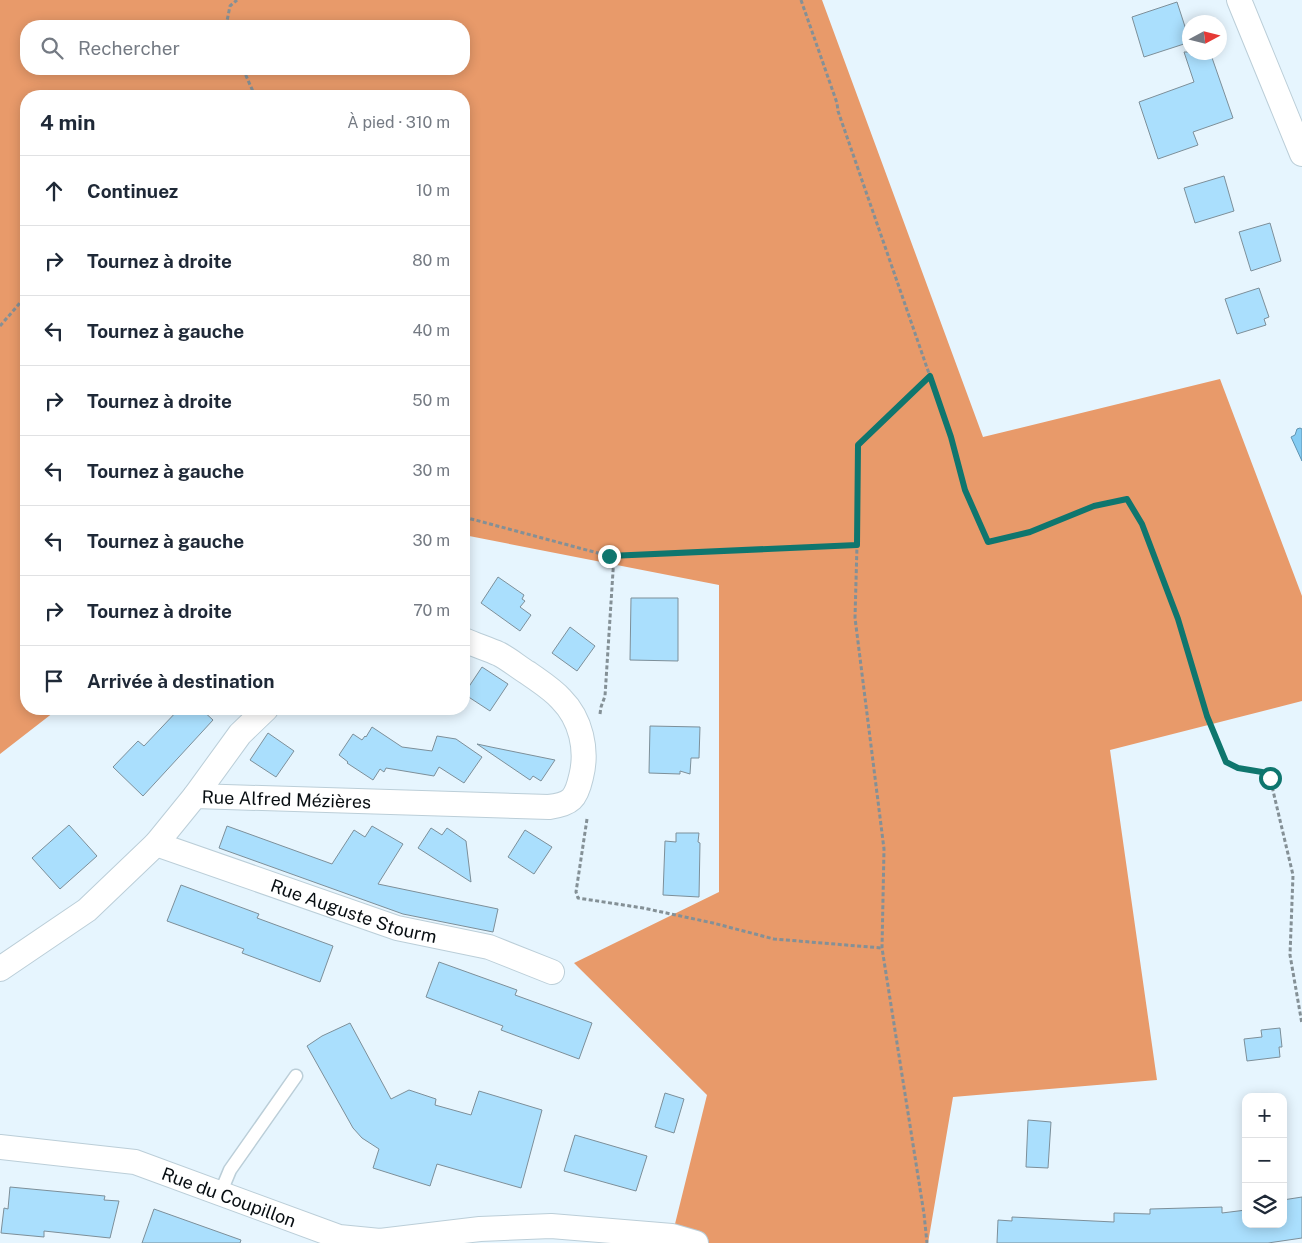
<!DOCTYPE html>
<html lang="fr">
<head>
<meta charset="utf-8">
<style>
  :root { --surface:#fff; --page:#f2f2f3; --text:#1f2937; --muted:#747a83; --line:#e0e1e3 }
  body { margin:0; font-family:"Public Sans",sans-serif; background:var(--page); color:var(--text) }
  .controls { position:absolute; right:15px; bottom:15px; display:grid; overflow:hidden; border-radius:10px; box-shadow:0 2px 12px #0003 }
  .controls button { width:45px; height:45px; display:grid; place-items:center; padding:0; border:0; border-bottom:1px solid var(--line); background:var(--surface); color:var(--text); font:25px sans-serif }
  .compass { position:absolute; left:1182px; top:15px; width:45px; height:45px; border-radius:50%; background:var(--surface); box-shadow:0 2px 12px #0003; rotate:83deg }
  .stop { position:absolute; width:15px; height:15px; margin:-11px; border:4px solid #0f766e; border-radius:50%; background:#fff }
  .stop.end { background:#0f766e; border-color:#fff; box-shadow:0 1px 5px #0008 }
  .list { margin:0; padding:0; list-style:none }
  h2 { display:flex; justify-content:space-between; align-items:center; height:65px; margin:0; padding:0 20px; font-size:21px }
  h2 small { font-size:16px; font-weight:400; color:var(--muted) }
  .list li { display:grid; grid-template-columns:32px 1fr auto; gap:15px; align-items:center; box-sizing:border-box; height:70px; padding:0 20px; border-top:1px solid var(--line) }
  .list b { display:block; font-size:19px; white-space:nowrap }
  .list em { font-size:16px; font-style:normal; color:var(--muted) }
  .icon { flex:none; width:28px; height:28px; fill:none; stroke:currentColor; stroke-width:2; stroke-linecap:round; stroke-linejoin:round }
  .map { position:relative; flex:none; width:1302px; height:1243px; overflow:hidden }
  .search { position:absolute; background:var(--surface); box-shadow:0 2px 12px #0003; left:20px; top:20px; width:450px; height:55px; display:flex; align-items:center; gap:12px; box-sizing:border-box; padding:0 18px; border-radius:20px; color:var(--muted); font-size:19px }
  .panel { position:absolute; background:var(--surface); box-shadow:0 2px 12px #0003; left:20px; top:90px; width:450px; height:625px; border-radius:20px }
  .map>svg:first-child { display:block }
</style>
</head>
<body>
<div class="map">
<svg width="1302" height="1243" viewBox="0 0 1302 1243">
  <rect width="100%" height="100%" fill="#e6f5fe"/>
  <!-- forest -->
  <path fill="#e89a6a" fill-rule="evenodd" d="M 0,0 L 822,0 L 983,437 L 1220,379 L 1302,596 L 1302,701 L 1110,750 L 1157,1080 L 953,1097 L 928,1243 L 696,1243 L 672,1236 L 707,1095 L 574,963 L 719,892 L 719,585 L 464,535 L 464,96 L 26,96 L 26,709 L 58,709 L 0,754 ZM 26,26 L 464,26 L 464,69 L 26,69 Z"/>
  <!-- water -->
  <polygon fill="#84ccf3" stroke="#5f93b0" points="1300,428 1302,429 1302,461 1291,437 1295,435 1297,429"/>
  <!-- building -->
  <g fill="#aadffd" stroke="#7d8f99">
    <polygon points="1177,2 1190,42 1144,57 1132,17"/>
    <polygon points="1184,52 1210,52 1233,118 1193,132 1198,145 1158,159 1139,102 1194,82"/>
    <polygon points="1224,176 1234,211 1195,223 1184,188"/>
    <polygon points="1270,223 1281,261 1251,271 1239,232"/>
    <polygon points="1259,288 1269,317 1264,319 1266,325 1237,334 1225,299"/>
    <polygon points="498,577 524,595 522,599 525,601 520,607 531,615 520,631 481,603"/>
    <polygon points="631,598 678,598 678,661 630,660"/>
    <polygon points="570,627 595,646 577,671 552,653"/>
    <polygon points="482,667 508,684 490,711 464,694"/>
    <polygon points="179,709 201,709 213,720 143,796 113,767 138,741 144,746"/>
    <polygon points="650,726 700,727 699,758 691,758 690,774 680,771 680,774 649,773"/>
    <polygon points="372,727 402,747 432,751 437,736 456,739 482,757 464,783 439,767 434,776 386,768 384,772 380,769 373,780 347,763 348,762 339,755 353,734 362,740 365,736 366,737"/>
    <polygon points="268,733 294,751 276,777 250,760"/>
    <polygon points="477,744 491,747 555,760 541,781 533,776 530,780"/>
    <polygon points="69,825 97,856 60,889 32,858"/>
    <polygon points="227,826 332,864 354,830 365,837 372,826 403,844 378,884 498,909 493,932 403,914 219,848"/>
    <polygon points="431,828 442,835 447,828 466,841 471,882 418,848"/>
    <polygon points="525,830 552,847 534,874 508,857"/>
    <polygon points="676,833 699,833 698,842 700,843 699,897 663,895 665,841 676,842"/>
    <polygon points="181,885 259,914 257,918 333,946 320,982 242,953 244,949 167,921"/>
    <polygon points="439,962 517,990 515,995 592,1023 579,1059 501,1030 503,1026 426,997"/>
    <polygon points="350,1023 391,1099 409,1090 436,1099 435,1105 471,1115 479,1091 542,1110 521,1188 437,1164 430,1186 373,1168 379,1149 362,1138 353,1128 307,1046 322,1036"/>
    <polygon points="1280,1028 1282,1047 1279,1047 1280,1057 1247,1061 1244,1039 1262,1037 1261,1030"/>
    <polygon points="665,1093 684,1099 674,1133 655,1127"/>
    <polygon points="1028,1120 1051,1122 1048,1168 1026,1167"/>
    <polygon points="575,1135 647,1156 636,1191 564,1171"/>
    <polygon points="10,1187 105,1196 104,1200 119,1201 110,1238 44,1231 44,1237 1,1233 4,1208 8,1209"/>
    <polygon points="1302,1197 1302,1238 1268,1243 997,1243 998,1220 1012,1221 1012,1217 1114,1222 1114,1213 1150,1214 1150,1209 1222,1207 1222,1213 1246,1210 1246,1224 1283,1224 1283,1200"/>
    <polygon points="154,1209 241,1240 240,1243 142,1243"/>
  </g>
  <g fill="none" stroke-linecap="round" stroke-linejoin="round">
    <!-- lane casing -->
    <g stroke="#bbced8" stroke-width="15">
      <polyline id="lane" points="220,1194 230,1170 296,1076"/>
    </g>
    <!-- street casing -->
    <g stroke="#bbced8" stroke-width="26">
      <g id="street">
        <polyline points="1239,0 1302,154"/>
        <polyline points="195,796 240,734 266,709"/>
        <path id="s1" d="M 156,844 L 397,928 L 489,947 L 552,972"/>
        <path id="s2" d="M 0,969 L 87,910 L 156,844 L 195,796 L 549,807 C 571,804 576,799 581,777 C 588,750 581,719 561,699 C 552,689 539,681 528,673 C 518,667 509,659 499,654 C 488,649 475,645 464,640"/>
        <path id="s3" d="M 0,1147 L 135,1162 L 339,1237 L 380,1241 L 480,1229 L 551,1226 L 672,1236 L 696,1243"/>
      </g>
    </g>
    <!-- path -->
    <g stroke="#849096" stroke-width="3" stroke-dasharray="4 2.5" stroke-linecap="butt">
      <polyline points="801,0 837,103 838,111 951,437 965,490 987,542 1030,532 1094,506 1127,499 1142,525 1178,619 1207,716 1226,762 1238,768 1262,772 1270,778 1293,875 1290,955 1302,1024"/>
      <polyline points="226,26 230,6 237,0"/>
      <polyline points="243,69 255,96"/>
      <polyline points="0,326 26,296"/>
      <polyline points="464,517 609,556 857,545 855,618 884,849 882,948 924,1214 927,1243"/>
      <polyline points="857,545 858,445 930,376"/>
      <polyline points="600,714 601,707 605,696 614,556"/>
      <polyline points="587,819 576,892 578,898 643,908 713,923 774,939 882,948"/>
    </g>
    <!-- lane -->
    <use href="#lane" stroke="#fff" stroke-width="12"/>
    <!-- street -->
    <use href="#street" stroke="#fff" stroke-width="24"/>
  </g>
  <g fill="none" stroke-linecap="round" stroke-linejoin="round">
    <!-- route -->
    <polyline stroke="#0f766e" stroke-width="6" points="609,556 857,545 858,445 930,376 951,437 965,490 988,542 1030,532 1094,506 1127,499 1142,524 1178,619 1207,716 1226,762 1238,768 1262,772 1270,778"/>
  </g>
  <g text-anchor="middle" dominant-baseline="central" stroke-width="4.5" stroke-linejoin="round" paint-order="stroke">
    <!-- street labels -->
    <g font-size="18" fill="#080e12" stroke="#fff">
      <text stroke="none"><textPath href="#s2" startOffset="354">Rue Alfred Mézières</textPath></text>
      <text stroke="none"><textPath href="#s1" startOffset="209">Rue Auguste Stourm</textPath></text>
      <text stroke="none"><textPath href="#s3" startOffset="236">Rue du Coupillon</textPath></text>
    </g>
  </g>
</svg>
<div class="controls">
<button>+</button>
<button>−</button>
<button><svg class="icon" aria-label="layers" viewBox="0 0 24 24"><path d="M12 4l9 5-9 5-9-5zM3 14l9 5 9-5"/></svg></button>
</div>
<svg class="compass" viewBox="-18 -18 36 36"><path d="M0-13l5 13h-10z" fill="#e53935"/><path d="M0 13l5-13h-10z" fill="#747a83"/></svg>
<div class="stop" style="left:1270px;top:778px"></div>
<div class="stop end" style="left:609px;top:556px"></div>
<div class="search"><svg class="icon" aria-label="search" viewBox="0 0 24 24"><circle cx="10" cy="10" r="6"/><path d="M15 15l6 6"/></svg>Rechercher</div>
<section class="panel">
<h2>4 min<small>À pied · 310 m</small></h2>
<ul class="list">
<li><svg class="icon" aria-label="ahead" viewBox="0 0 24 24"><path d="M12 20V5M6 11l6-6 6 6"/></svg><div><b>Continuez</b></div><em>10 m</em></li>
<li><svg class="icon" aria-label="right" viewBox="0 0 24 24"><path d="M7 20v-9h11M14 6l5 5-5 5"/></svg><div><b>Tournez à droite</b></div><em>80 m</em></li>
<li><svg class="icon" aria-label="left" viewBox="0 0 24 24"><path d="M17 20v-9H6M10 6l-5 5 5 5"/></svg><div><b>Tournez à gauche</b></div><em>40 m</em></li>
<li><svg class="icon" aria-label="right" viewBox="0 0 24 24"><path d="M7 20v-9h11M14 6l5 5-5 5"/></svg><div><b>Tournez à droite</b></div><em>50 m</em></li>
<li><svg class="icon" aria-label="left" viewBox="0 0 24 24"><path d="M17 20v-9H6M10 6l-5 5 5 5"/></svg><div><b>Tournez à gauche</b></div><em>30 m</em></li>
<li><svg class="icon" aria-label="left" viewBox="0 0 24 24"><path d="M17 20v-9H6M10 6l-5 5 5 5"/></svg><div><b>Tournez à gauche</b></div><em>30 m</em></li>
<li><svg class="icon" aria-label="right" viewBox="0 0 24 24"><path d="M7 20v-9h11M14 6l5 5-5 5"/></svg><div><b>Tournez à droite</b></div><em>70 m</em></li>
<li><svg class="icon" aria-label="arrive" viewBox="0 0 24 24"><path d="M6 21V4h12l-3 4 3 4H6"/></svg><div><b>Arrivée à destination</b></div></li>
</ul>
</section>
</div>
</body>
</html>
